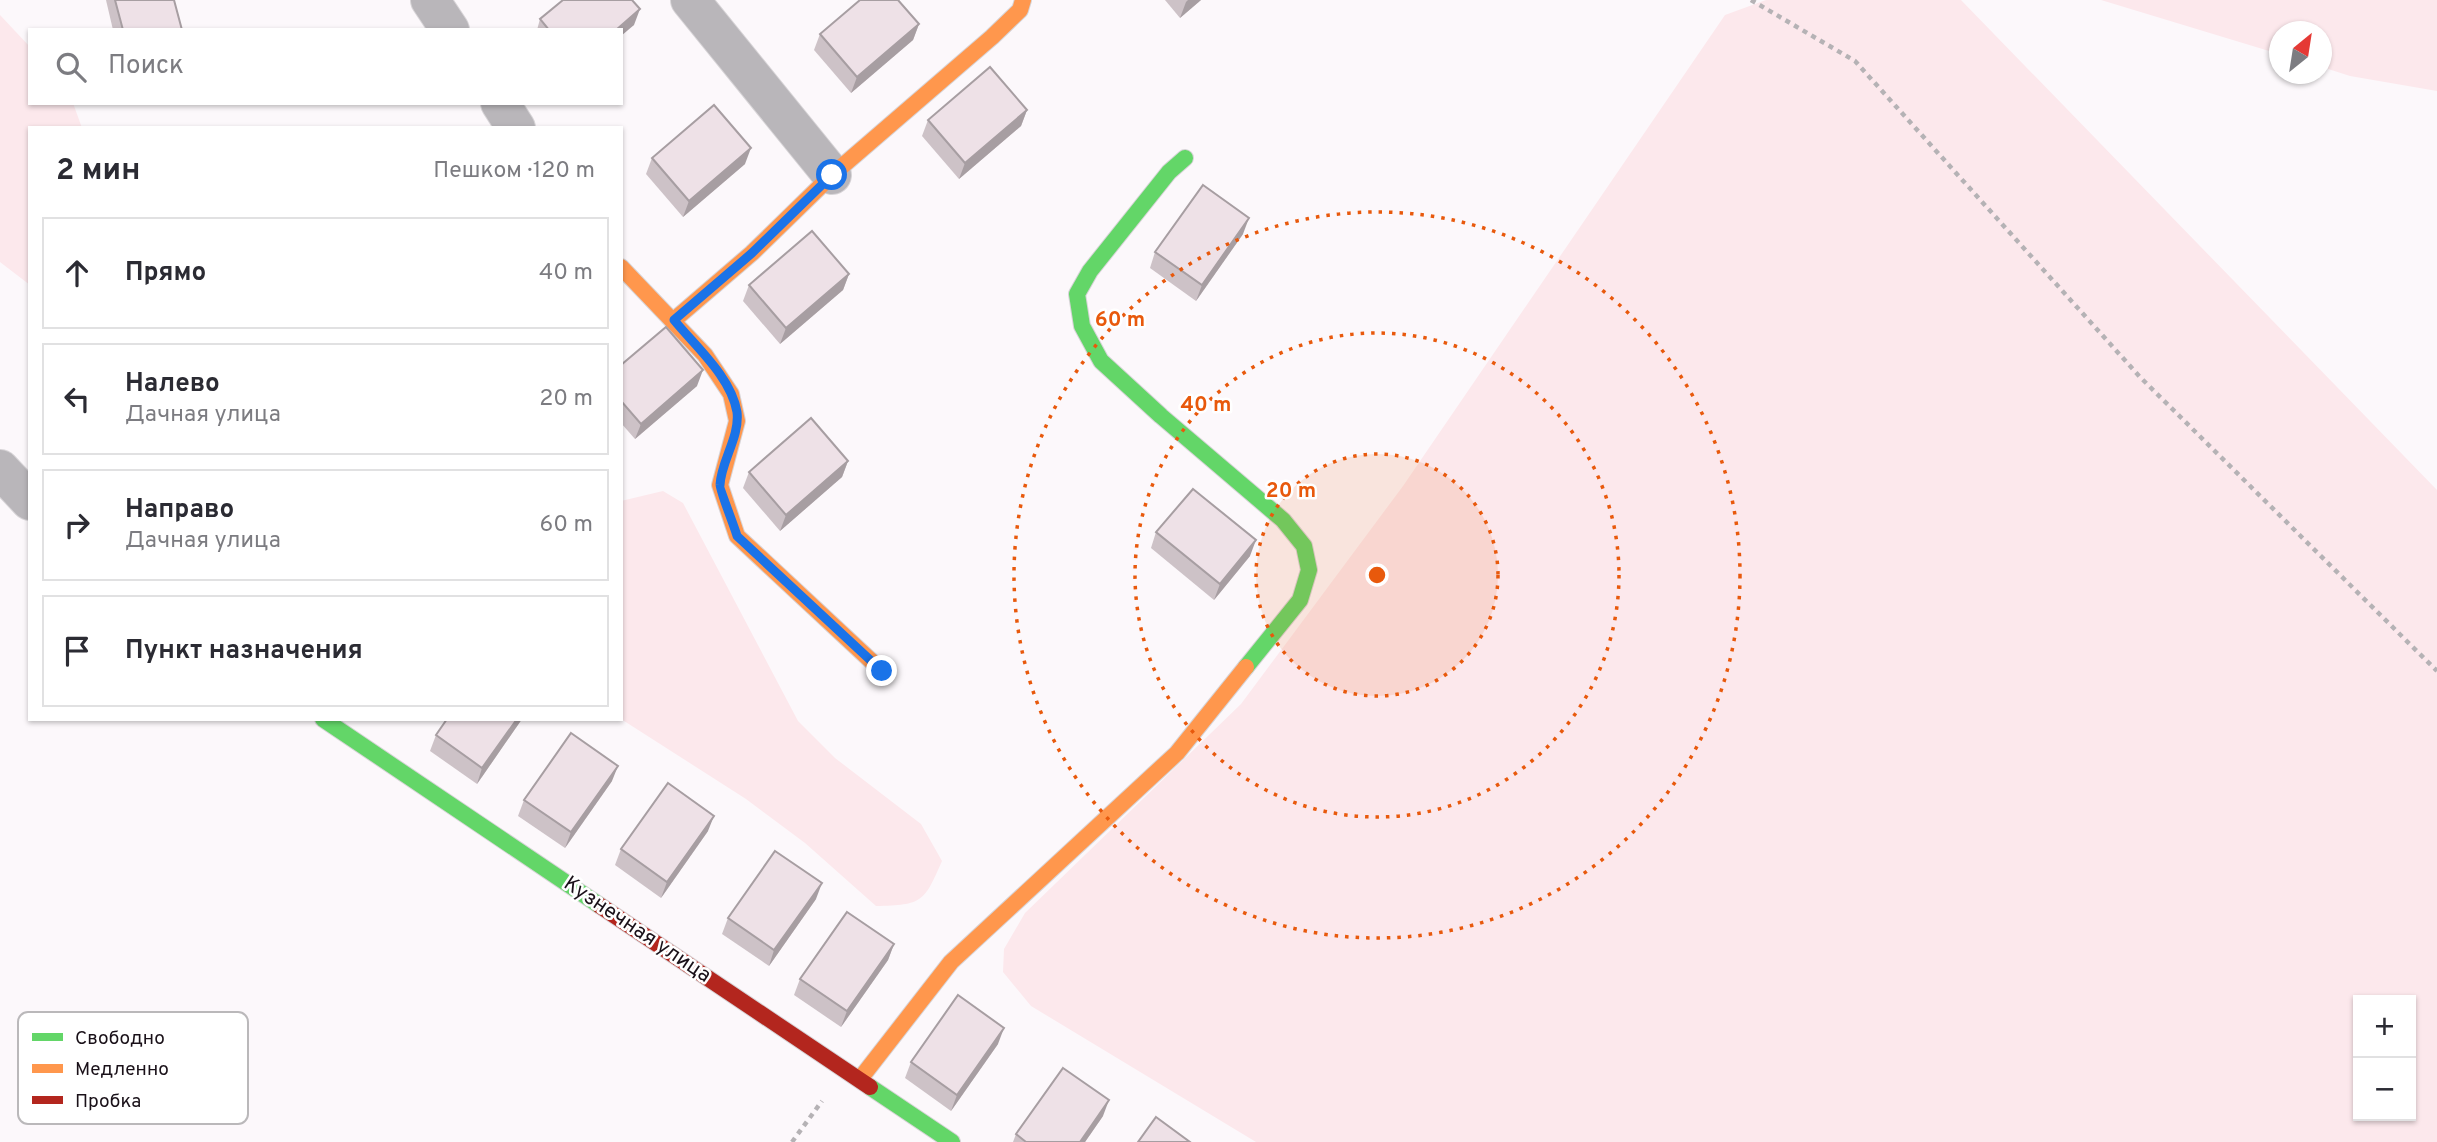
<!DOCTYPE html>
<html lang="ru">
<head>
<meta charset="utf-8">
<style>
  :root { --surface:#fff; --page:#f7f7f7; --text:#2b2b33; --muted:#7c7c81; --line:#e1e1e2 }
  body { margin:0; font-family:Overpass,sans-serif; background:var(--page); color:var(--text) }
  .controls { position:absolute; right:21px; bottom:21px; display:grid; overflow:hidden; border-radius:0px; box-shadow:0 2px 5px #0004 }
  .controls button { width:63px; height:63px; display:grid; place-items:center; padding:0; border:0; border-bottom:2px solid var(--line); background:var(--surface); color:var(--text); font:35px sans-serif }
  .compass { position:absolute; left:2269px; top:21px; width:63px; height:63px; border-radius:50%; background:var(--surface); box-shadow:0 2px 5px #0004; rotate:30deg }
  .stop { position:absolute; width:21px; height:21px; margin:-16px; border:5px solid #1a73e8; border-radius:50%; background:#fff }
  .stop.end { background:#1a73e8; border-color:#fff; box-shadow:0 2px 7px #0008 }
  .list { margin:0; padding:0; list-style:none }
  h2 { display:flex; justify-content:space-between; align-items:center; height:91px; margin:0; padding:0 28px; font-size:30px }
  h2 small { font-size:23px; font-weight:400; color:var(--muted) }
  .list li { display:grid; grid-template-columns:46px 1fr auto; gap:21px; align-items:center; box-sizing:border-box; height:112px; margin:0 14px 14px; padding:0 14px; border:2px solid var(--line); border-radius:0px }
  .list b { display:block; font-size:26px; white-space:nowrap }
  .list p { margin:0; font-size:23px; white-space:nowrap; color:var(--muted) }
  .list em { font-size:23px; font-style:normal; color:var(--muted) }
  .icon { flex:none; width:38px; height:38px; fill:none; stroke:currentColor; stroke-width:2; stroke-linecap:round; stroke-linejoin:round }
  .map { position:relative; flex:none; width:2437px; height:1142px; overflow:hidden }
  .search { position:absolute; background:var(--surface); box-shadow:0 2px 5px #0004; left:28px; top:28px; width:595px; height:77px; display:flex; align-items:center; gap:18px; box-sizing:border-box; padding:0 24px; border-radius:0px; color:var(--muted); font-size:26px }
  .panel { position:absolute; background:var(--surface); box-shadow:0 2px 5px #0004; left:28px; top:126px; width:595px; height:595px; border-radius:0px }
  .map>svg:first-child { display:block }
</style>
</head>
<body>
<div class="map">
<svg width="2437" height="1142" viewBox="0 0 2437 1142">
  <rect width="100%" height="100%" fill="#fcf8fb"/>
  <!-- green -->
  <g fill="#fce8ec" fill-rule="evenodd">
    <path d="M 1766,0 L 1961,0 L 2437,490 L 2437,1142 L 1256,1142 L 1031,1006 L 1003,972 L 1004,949 L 1025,913 L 1241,704 L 1403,486 L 1725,15 ZM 2358,1000 L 2411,1000 L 2411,1116 L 2358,1116 Z"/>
    <polygon points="2101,0 2437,0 2437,91 2350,76 2322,67 2322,32 2280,32 2279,54"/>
    <polygon points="0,15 30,47 30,103 73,103 82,128 30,128 30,285 0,262"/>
    <path d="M 663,491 L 683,503 L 798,721 L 835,758 L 921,824 L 942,861 C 924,902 923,905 876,906 L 805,843 L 746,799 L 621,719 L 621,501 Z"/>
  </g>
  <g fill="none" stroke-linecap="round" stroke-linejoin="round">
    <!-- street casing -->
    <g stroke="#d7d4d7" stroke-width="40">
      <g id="street">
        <polyline points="430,0 450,30"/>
        <polyline points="690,0 832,175"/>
        <polyline points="500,103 516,128"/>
        <polyline points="0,469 30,501"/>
      </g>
    </g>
    <!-- fast casing -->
    <g stroke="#d7d4d7" stroke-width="18">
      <g id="fast">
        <polyline points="1185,158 1169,172 1090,271 1077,294 1082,326 1101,361 1161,416 1283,520 1304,546 1309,570 1300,600 1246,667"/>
        <polyline points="323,719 599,905"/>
        <polyline points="870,1087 952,1142"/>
      </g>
    </g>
    <!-- slow casing -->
    <g stroke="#d7d4d7" stroke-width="18">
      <g id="slow">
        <polyline points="621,267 705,355 731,394 737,421 720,485 737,536 882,671"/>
        <polyline points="674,320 752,253 832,175 992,37 1020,10 1023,0"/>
        <polyline points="860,1079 951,962 1177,753 1246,667"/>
      </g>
    </g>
    <!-- jam casing -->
    <g stroke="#d7d4d7" stroke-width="18">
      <polyline id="jam" points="599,905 870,1087"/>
    </g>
    <!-- path -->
    <g stroke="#b5b2b5" stroke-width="4.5" stroke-dasharray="5 5" stroke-linecap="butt">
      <polyline points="1751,0 1855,61 2140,377 2437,671"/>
      <polyline points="792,1142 822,1101"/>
    </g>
    <!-- street -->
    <use href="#street" stroke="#b9b6ba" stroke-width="38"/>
    <!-- fast -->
    <use href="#fast" stroke="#63d668" stroke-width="16"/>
    <!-- slow -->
    <use href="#slow" stroke="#ff974d" stroke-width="16"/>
    <!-- jam -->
    <use href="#jam" stroke="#b3261e" stroke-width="16"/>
  </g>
  <!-- wall -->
  <g fill="#cdc2c7">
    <polygon points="106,0 174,0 182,30 113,30"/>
    <polygon points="1165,0 1201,0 1180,18"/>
    <polygon points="540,19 634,25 621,30 537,30"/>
    <polygon points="919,24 913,40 851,93 814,50 820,34"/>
    <polygon points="1027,110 1021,126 959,179 922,136 928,120"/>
    <polygon points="652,158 745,164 683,217 646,174"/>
    <polygon points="1243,234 1196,301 1150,268 1155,252"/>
    <polygon points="849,274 843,290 780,344 743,301 749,285"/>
    <polygon points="621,365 697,386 635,439 621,423"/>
    <polygon points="848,461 842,477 780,531 743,488 749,472"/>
    <polygon points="1156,532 1250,556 1214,600 1151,548"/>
    <polygon points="522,719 477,784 430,751 436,735"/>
    <polygon points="612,781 565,848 518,816 524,800"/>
    <polygon points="708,831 661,898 615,865 621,849"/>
    <polygon points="816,899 769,966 722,934 728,918"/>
    <polygon points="894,944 888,960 841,1027 794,995 800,979"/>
    <polygon points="998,1044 951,1111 905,1078 911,1062"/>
    <polygon points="1103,1116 1085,1142 1013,1142 1016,1134"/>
  </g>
  <!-- shaded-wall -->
  <g fill="#a79ea2">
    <polygon points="1188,0 1201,0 1180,18 1186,2"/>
    <polygon points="640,9 634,25 621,36 621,30 616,30"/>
    <polygon points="919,24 913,40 851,93 857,77"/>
    <polygon points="1027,110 1021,126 959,179 965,163"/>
    <polygon points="751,148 745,164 683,217 689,201"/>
    <polygon points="1249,218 1243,234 1196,301 1202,285"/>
    <polygon points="849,274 843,290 780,344 786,328"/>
    <polygon points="703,370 697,386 635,439 641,424"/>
    <polygon points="848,461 842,477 780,531 786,515"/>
    <polygon points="1256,540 1250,556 1214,600 1220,584"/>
    <polygon points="517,719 522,719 477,784 482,768"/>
    <polygon points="618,766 612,781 565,848 571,832"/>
    <polygon points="714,816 708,831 661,898 667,882"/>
    <polygon points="822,883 816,899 769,966 774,950"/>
    <polygon points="894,944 888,960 841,1027 847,1011"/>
    <polygon points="1004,1028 998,1044 951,1111 957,1095"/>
    <polygon points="1109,1100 1103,1116 1085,1142 1080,1142"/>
  </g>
  <!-- building -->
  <g fill="#eee1e7" stroke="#a79ea2" stroke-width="2">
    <polygon points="115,0 174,0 182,30 123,30"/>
    <polygon points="563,0 632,0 640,9 616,30 549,30 540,19"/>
    <polygon points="860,0 898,0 919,24 857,77 820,34"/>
    <polygon points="990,67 1027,110 965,163 928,120"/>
    <polygon points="714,105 751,148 689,201 652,158"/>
    <polygon points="1203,185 1249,218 1202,285 1155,252"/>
    <polygon points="812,231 849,274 786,328 749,285"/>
    <polygon points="666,327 703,370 641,424 621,401 621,365"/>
    <polygon points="811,418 848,461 786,515 749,472"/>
    <polygon points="1193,489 1256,540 1220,584 1156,532"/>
    <polygon points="447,719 517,719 482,768 436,735"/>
    <polygon points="571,733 618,766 571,832 524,800"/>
    <polygon points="668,783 714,816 667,882 621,849"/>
    <polygon points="775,851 822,883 774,950 728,918"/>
    <polygon points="847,912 894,944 847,1011 800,979"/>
    <polygon points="958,995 1004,1028 957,1095 911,1062"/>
    <polygon points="1063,1068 1109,1100 1080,1142 1026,1142 1016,1134"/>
    <polygon points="1156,1117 1190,1142 1138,1142"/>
  </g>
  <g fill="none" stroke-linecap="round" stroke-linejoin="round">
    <!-- route -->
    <path stroke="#1a73e8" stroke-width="9" d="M 832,175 L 752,253 L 674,320 C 696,347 731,377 737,412 C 740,437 721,461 720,485 C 719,488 735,528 737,536 L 882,671"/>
  </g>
  <!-- distance rings -->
  <circle cx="1377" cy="575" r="121" fill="#e8590c" fill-opacity=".12"/>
  <g fill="none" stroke="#e8590c" stroke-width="3.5" stroke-dasharray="3.5 7">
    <circle cx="1377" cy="575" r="121"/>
    <circle cx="1377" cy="575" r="242"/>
    <circle cx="1377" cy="575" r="363"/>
  </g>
  <g text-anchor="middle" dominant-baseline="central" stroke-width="5" stroke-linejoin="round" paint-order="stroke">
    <!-- street labels -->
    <g font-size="21" fill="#1a1119" stroke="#fff">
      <text transform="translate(637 930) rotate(34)">Кузнечная улица</text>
    </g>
  </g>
  <!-- legend -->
  <rect x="18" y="1012" width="230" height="112" rx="10" fill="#fff" stroke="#bab8ba" stroke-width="2"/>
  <rect x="32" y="1033" width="31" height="8" fill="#63d668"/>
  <rect x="32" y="1064" width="31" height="9" fill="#ff974d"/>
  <rect x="32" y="1096" width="31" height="8" fill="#b3261e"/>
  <g font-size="19" fill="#1a1119">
    <text x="75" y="1044">Свободно</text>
    <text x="75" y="1075">Медленно</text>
    <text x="75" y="1107">Пробка</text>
  </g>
  <circle cx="1377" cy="575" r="10" fill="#e8590c" stroke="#fff" stroke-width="3.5"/>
  <g font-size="21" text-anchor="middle" font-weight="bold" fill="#e8590c" stroke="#fff" stroke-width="5" stroke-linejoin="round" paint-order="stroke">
    <text x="1120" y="326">60 m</text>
    <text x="1206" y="411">40 m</text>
    <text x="1291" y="497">20 m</text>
  </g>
</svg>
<div class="controls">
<button>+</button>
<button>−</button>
</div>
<svg class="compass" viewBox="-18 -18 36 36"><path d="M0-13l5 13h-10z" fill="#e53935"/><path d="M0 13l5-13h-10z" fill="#7c7c81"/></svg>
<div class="stop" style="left:832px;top:175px"></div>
<div class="stop end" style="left:882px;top:671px"></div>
<div class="search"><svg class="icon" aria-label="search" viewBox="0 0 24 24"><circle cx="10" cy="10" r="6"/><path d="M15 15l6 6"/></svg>Поиск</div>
<section class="panel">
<h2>2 мин<small>Пешком · 120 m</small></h2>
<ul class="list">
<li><svg class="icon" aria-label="ahead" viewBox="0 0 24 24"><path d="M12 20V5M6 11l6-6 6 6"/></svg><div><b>Прямо</b></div><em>40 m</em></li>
<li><svg class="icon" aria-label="left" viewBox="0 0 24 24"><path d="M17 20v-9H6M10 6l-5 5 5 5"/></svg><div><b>Налево</b><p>Дачная улица</p></div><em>20 m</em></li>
<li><svg class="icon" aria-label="right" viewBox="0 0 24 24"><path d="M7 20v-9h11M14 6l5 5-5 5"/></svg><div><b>Направо</b><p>Дачная улица</p></div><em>60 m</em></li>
<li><svg class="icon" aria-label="arrive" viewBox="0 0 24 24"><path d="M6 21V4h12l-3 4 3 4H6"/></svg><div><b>Пункт назначения</b></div></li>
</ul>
</section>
</div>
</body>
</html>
